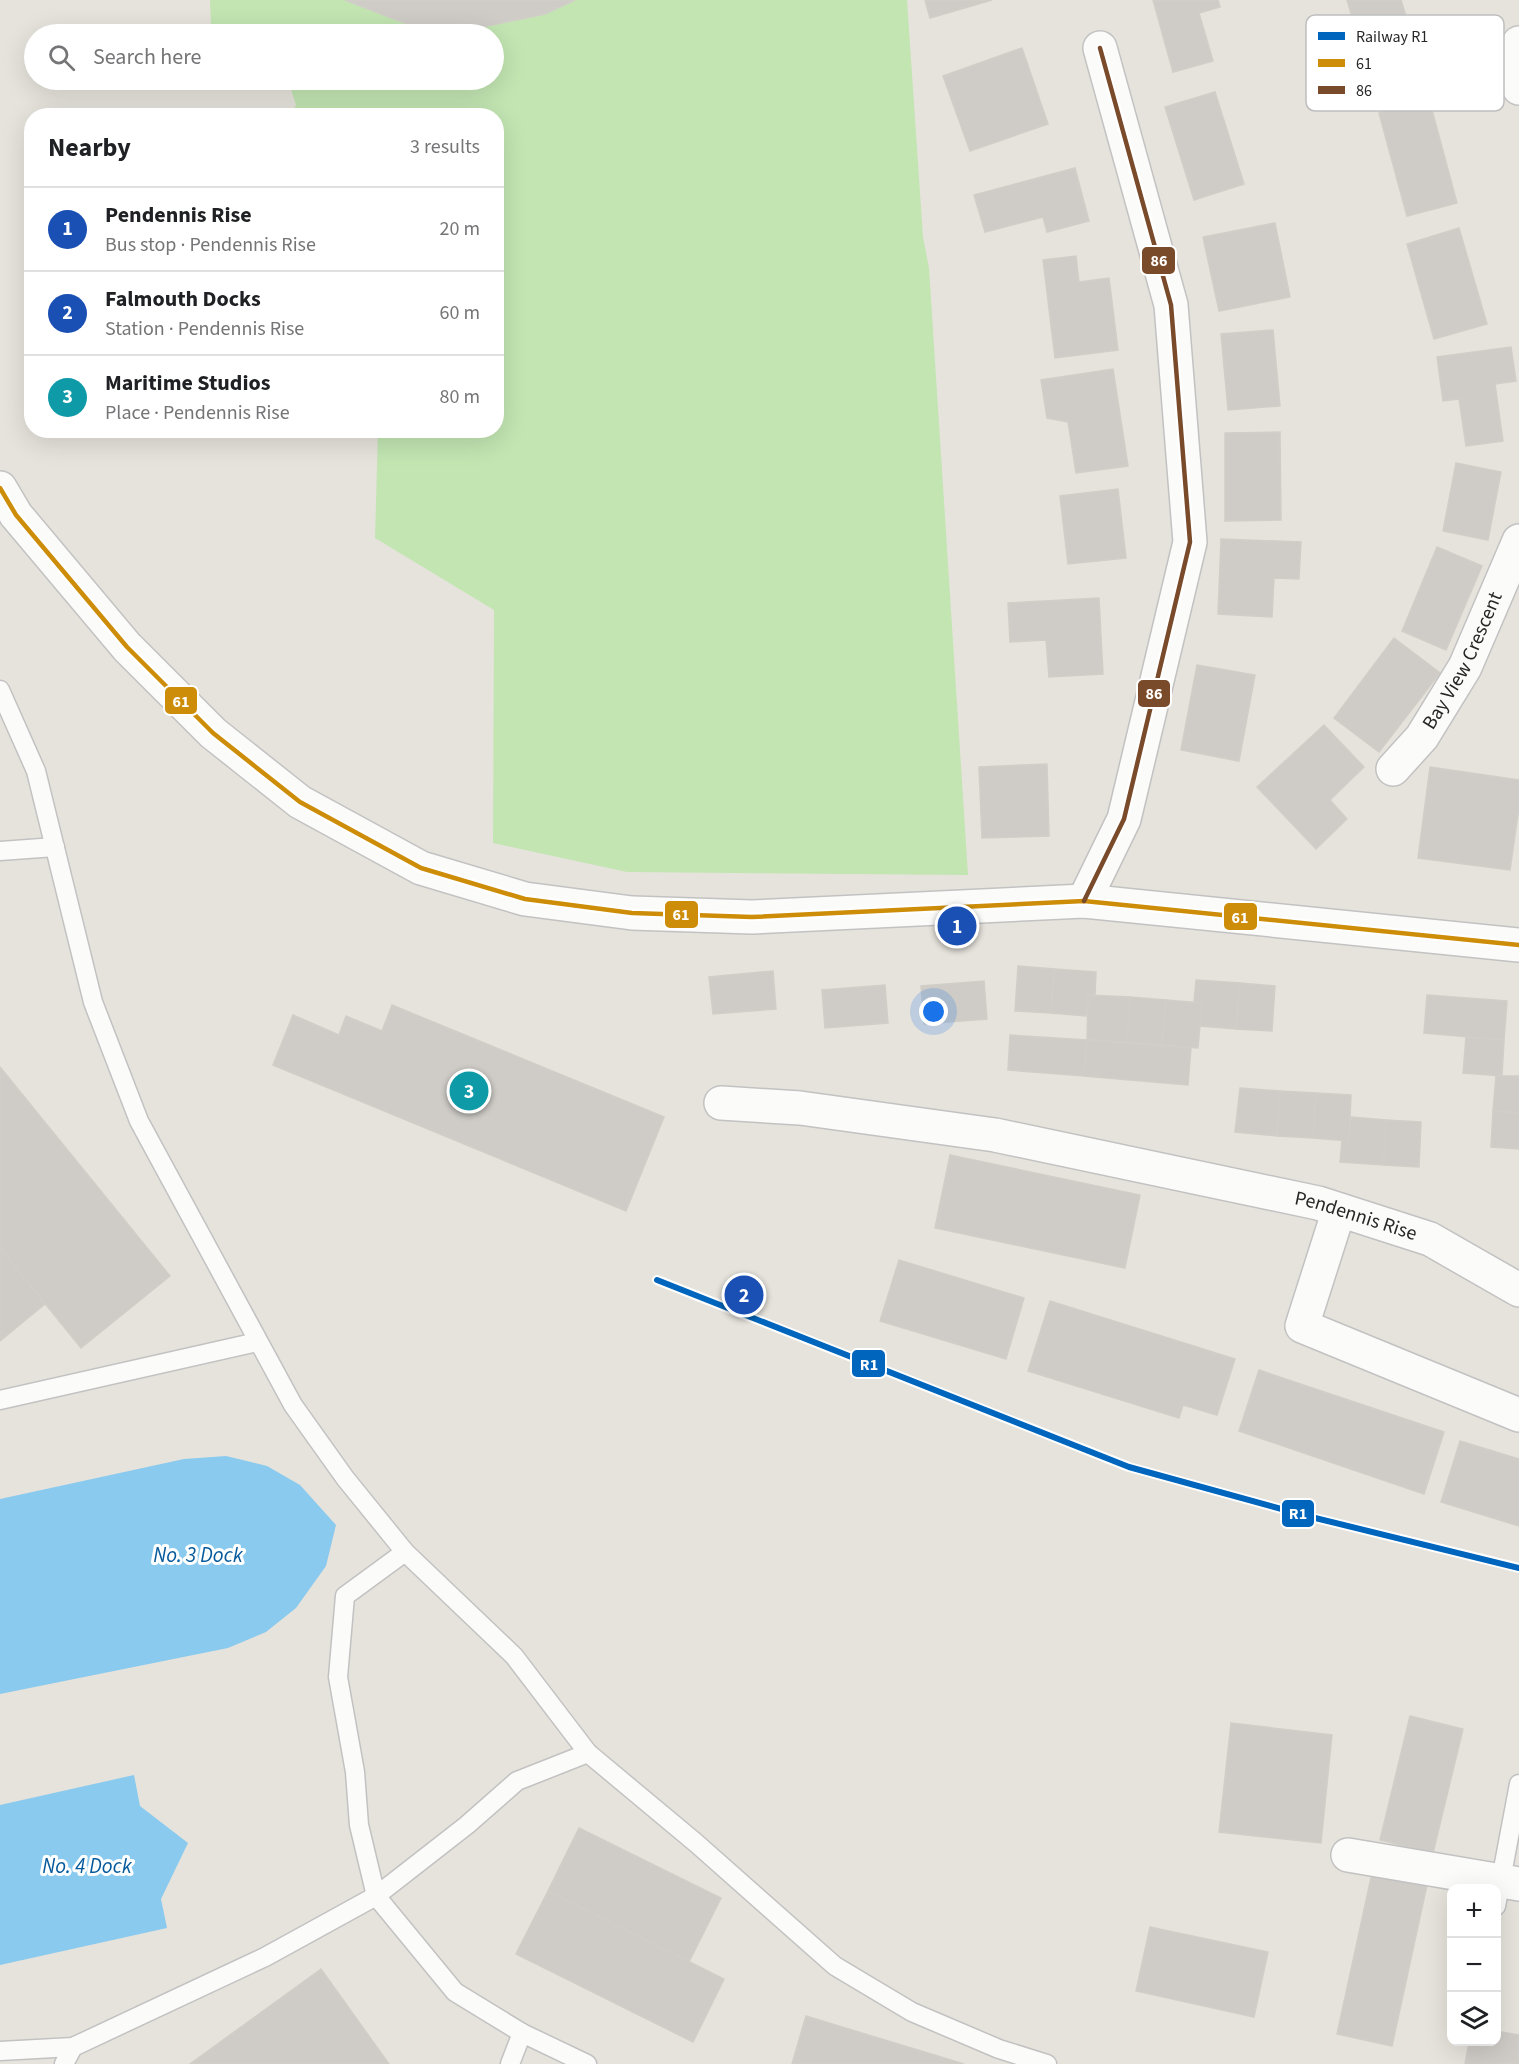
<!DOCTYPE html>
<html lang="en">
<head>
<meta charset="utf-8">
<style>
  :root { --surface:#fff; --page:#f6f6f6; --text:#202124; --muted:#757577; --line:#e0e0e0; --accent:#6a6966 }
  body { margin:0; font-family:"Source Sans 3",sans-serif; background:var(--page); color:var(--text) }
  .controls { position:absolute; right:18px; bottom:18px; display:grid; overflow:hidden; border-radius:12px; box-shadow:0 6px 24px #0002 }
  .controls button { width:54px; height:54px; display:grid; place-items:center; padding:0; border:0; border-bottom:2px solid var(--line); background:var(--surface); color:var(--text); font:30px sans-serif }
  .you { position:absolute; left:934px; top:1012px; width:21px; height:21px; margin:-15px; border:4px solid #fff; border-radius:50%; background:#1a73e8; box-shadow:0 0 0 9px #1a73e833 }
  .badge { display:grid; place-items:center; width:39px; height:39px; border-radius:50%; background:var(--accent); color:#fff; font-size:20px; font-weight:700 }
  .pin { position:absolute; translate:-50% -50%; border:3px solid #fff; box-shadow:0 2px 6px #0006 }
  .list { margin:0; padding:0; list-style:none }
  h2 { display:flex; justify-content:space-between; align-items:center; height:78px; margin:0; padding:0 24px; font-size:26px }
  h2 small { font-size:20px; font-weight:400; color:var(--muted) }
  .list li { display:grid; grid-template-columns:39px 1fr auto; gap:18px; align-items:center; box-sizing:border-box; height:84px; padding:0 24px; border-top:2px solid var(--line) }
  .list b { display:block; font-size:22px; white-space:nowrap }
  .list p { margin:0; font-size:20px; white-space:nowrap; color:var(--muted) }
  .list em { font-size:20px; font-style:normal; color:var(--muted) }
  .icon { flex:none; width:33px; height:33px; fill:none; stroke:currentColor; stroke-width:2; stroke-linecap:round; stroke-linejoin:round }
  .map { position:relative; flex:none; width:1519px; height:2064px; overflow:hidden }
  .search { position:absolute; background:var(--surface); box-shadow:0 6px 24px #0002; left:24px; top:24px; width:480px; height:66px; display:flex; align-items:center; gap:15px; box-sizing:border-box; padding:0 21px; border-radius:33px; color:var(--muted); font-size:22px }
  .panel { position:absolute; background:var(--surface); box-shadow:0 6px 24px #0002; left:24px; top:108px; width:480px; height:330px; border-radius:24px }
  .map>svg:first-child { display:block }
</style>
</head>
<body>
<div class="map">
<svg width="1519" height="2064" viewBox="0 0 1519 2064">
  <rect width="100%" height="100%" fill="#e6e3dc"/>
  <!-- green -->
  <polygon fill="#c2e5b2" points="210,0 345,0 545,14 575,0 907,0 923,237 929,268 968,875 627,872 493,843 494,610 375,538 378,431 496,430 496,116 291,115 296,105 288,80 494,80 494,34 274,34 271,24 211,24"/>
  <!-- water -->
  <g fill="#8acaee">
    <polygon points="226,1456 267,1466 300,1485 336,1525 326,1566 296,1608 266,1632 228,1648 0,1694 0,1499 184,1459"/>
    <polygon points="134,1775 140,1806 188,1843 161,1899 167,1928 0,1965 0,1805"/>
  </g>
  <!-- building -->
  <g fill="#cfccc7" stroke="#d1cec8" stroke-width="1.5">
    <polygon points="345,0 575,0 545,14 473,29 407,24"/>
    <polygon points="925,0 992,0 930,18"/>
    <polygon points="1153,0 1218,0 1220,7 1199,13 1213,61 1173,72"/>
    <polygon points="1347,0 1401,0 1423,72 1373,87"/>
    <polygon points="1022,48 1048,124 970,151 943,76"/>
    <polygon points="1215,92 1244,184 1194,200 1165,107"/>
    <polygon points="1429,99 1457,203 1407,216 1379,113"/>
    <polygon points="1075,168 1089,221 1047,232 1043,217 985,232 974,195"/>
    <polygon points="1275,223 1290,297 1219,311 1203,237"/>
    <polygon points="1459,228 1487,324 1434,339 1407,244"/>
    <polygon points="1076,256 1079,282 1109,278 1118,350 1055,358 1043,260"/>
    <polygon points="1273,330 1280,406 1228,410 1221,334"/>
    <polygon points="1511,347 1516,381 1495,384 1503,441 1466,446 1459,399 1443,401 1437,357"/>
    <polygon points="1113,369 1128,466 1076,473 1068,422 1047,418 1041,380"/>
    <polygon points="1280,432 1281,520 1225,521 1225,433"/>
    <polygon points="1456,463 1501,472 1488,540 1443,531"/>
    <polygon points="1118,489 1126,558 1068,564 1060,496"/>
    <polygon points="1221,539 1301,542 1299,579 1274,578 1272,617 1218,614"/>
    <polygon points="1437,547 1482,566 1446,650 1402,631"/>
    <polygon points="1099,598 1103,674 1049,677 1046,640 1010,642 1008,603"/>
    <polygon points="1394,638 1440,673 1379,752 1334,718"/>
    <polygon points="1197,665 1255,675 1239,761 1181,750"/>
    <polygon points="1324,725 1364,767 1330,800 1347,819 1316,849 1257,787"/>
    <polygon points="1047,764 1049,836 982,838 979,767"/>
    <polygon points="1430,767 1519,780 1519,807 1510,870 1418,858"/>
    <polygon points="1018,966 1054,969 1051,1013 1015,1011"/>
    <polygon points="1054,969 1096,972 1095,995 1088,995 1086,1016 1051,1013"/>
    <polygon points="773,971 776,1009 713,1014 709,977"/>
    <polygon points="1196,980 1240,983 1236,1029 1200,1026 1202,1003 1194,1002"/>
    <polygon points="984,981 987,1019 924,1024 921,986"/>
    <polygon points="1240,983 1275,986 1272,1031 1236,1029"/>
    <polygon points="885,985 888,1023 825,1028 822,990"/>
    <polygon points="1088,995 1130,997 1127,1042 1087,1040"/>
    <polygon points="1427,995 1507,1001 1504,1040 1424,1033"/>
    <polygon points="1130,997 1166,1000 1162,1045 1127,1042"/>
    <polygon points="1166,1000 1202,1003 1198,1048 1162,1045"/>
    <polygon points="392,1005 664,1117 626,1211 273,1065 293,1015 339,1035 346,1016 382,1031"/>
    <polygon points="1010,1035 1087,1040 1084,1076 1008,1070"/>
    <polygon points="1466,1037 1504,1040 1502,1076 1463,1073"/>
    <polygon points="1087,1040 1191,1048 1188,1085 1084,1076"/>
    <polygon points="0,1067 170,1276 81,1348 0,1248"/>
    <polygon points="1496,1076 1519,1076 1519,1113 1493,1111"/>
    <polygon points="1240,1088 1280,1091 1277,1136 1235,1132"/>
    <polygon points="1280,1091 1316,1093 1313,1138 1277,1136"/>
    <polygon points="1316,1093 1351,1095 1349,1141 1313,1138"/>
    <polygon points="1493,1111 1519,1113 1519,1149 1491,1147"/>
    <polygon points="1351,1117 1386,1120 1384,1165 1340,1162 1342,1140 1349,1141"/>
    <polygon points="1386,1120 1421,1122 1419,1167 1384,1165"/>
    <polygon points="950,1155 1140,1195 1125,1268 935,1228"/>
    <polygon points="0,1248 45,1304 0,1341"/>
    <polygon points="899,1260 1024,1298 1006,1359 880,1321"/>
    <polygon points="1050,1301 1235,1359 1217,1415 1183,1405 1179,1418 1028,1371"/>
    <polygon points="1259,1370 1444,1432 1424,1494 1239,1431"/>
    <polygon points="1460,1441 1519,1459 1519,1526 1441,1502"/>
    <polygon points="1410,1716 1463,1729 1433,1853 1380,1840"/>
    <polygon points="1231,1723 1332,1735 1321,1843 1219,1832"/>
    <polygon points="579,1828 721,1898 689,1962 548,1891"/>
    <polygon points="1372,1873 1427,1885 1392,2046 1337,2034"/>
    <polygon points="548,1891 724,1979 693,2042 516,1954"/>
    <polygon points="1150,1927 1268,1952 1254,2017 1136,1991"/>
    <polygon points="321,1969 389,2064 190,2064"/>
    <polygon points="806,2016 964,2064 792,2064"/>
    <polygon points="1496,2031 1519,2035 1519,2064 1465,2064 1469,2042 1496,2042"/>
  </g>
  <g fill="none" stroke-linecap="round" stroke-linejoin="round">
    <!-- service casing -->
    <g stroke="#c3c2c2" stroke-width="21">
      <g id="service">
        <polyline points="0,690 36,771 93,1002 139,1121 293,1405 345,1478 405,1552 514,1656 588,1753 696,1843 835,1966 912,2012 999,2049 1047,2064"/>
        <polyline points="0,851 55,847"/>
        <polyline points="0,1400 257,1342"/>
        <polyline points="405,1552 345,1596 338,1677 355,1772 359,1825 376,1896 455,1992 522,2033 587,2064"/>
        <polyline points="1496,1906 1519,1784"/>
        <polyline points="0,2051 73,2047 265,1957 376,1896 467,1825 517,1781 588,1753"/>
        <polyline points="64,2064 73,2047"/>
        <polyline points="510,2064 522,2033"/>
      </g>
    </g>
    <!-- minor casing -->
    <g stroke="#c3c2c2" stroke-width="36">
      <g id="minor">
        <path id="s1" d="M 1393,769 L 1422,737 L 1465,667 L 1519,541"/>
        <polyline points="1084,901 1124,819 1190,542 1171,305 1100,48"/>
        <path id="s2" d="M 721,1103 L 800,1108 L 995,1135 L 1318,1203 L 1430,1239 L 1519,1290"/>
        <polyline points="1339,1210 1302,1326 1519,1415"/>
        <polyline points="1348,1855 1519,1884"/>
      </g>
    </g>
    <!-- tertiary casing -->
    <g stroke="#c3c2c2" stroke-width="36">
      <g id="tertiary">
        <polyline points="1519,43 1519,88"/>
        <polyline points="0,488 16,515 127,647 213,733 300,802 421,868 525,899 632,913 752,917 1084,901 1519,945"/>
      </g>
    </g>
    <!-- service -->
    <use href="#service" stroke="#fbfbfa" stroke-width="18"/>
    <!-- minor -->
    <use href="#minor" stroke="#fbfbfa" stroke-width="33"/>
    <!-- tertiary -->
    <use href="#tertiary" stroke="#fbfbfa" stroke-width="33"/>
    <!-- bus-1 casing -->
    <g stroke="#fff" stroke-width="9">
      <polyline id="bus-1" points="0,488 16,515 127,647 213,733 300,802 421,868 525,899 632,913 752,917 1084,901 1519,945"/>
    </g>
    <!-- bus-2 casing -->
    <g stroke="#fff" stroke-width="9">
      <polyline id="bus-2" points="1084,901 1124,819 1190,542 1171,305 1100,48"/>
    </g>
    <!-- bus-1 -->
    <use href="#bus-1" stroke="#cd8d08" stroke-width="4.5"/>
    <!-- bus-2 -->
    <use href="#bus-2" stroke="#7a4b2a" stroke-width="4.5"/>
    <!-- rail-1 casing -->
    <g stroke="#fff" stroke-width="10">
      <polyline id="rail-1" points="657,1280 1129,1467 1307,1516 1519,1568"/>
    </g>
    <!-- rail-1 -->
    <use href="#rail-1" stroke="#0065bd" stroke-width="6"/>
  </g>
  <g text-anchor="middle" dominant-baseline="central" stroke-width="6" stroke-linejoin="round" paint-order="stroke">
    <!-- street labels -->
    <g font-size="20" fill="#272727" stroke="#fff">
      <text stroke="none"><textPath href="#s1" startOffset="130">Bay View Crescent</textPath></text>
      <text stroke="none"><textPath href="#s2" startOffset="646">Pendennis Rise</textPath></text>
    </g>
    <!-- water labels -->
    <g font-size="21" font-style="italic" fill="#065a9c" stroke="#fff">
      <text x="198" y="1555">No. 3 Dock</text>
      <text x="87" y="1866">No. 4 Dock</text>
    </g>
  </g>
  <!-- legend -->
  <rect x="1306" y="15" width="198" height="96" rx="9" fill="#fff" stroke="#bebebe" stroke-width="1.5"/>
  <rect x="1318" y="32" width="27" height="8" fill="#0065bd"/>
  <rect x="1318" y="59" width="27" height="8" fill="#cd8d08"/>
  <rect x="1318" y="86" width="27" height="8" fill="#7a4b2a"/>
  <g font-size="16" fill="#272727">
    <text x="1356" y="42">Railway R1</text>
    <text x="1356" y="69">61</text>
    <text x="1356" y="96">86</text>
  </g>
  <g stroke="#fff" stroke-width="2">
    <rect x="1141" y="246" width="35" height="29" rx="6" fill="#7a4b2a"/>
    <rect x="1137" y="679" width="34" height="29" rx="6" fill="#7a4b2a"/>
    <rect x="164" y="686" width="34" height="29" rx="6" fill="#cd8d08"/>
    <rect x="664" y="900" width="35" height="29" rx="6" fill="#cd8d08"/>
    <rect x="1223" y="902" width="35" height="29" rx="6" fill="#cd8d08"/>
    <rect x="851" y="1349" width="35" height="29" rx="6" fill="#0065bd"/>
    <rect x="1281" y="1499" width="34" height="29" rx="6" fill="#0065bd"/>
  </g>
  <g font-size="16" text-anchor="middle" font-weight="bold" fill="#fff">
    <text x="1159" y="266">86</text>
    <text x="1154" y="699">86</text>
    <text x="181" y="707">61</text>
    <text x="681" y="920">61</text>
    <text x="1240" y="923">61</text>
    <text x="869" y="1370">R1</text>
    <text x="1298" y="1519">R1</text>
  </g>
</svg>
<div class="controls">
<button>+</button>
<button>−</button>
<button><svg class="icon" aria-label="layers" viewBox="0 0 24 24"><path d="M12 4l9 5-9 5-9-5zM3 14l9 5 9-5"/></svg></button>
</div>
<div class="you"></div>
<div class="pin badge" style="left:957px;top:926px;background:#1a4fb4">1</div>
<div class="pin badge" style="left:744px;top:1295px;background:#1a4fb4">2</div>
<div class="pin badge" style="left:469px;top:1091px;background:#0f9aa8">3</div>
<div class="search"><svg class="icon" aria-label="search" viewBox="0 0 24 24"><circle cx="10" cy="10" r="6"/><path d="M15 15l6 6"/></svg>Search here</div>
<section class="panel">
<h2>Nearby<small>3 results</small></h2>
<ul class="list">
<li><span class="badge" style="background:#1a4fb4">1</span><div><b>Pendennis Rise</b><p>Bus stop · Pendennis Rise</p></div><em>20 m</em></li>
<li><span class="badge" style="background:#1a4fb4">2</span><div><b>Falmouth Docks</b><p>Station · Pendennis Rise</p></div><em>60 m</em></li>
<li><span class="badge" style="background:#0f9aa8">3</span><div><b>Maritime Studios</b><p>Place · Pendennis Rise</p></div><em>80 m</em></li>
</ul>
</section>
</div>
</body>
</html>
